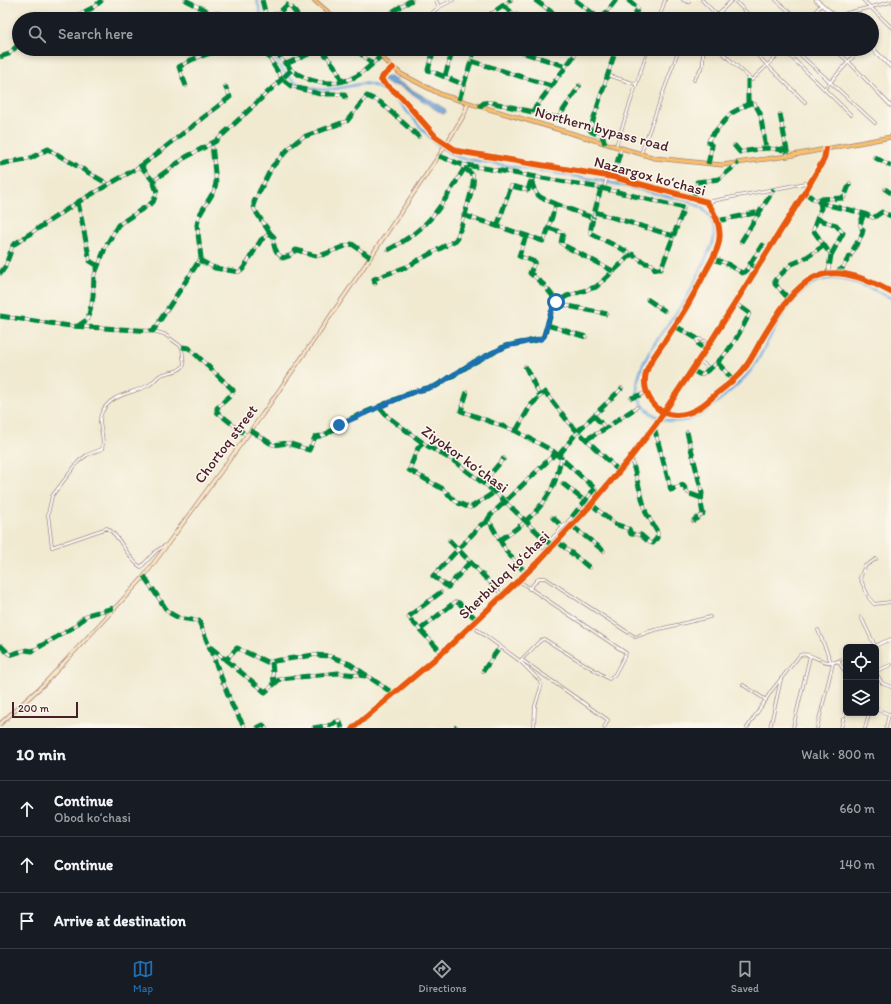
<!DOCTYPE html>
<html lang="en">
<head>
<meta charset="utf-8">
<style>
  :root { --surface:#171b24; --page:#20242c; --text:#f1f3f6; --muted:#9ea1a6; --line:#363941; --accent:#1f6fb2 }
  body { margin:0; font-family:Itim,sans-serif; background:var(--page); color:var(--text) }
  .controls { position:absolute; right:12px; bottom:12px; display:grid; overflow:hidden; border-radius:6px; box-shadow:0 2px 6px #0003 }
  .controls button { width:36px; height:36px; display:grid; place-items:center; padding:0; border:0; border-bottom:1px solid var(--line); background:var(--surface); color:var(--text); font:20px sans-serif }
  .scale { position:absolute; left:12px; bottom:10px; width:66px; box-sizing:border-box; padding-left:4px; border:2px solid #4a1f2b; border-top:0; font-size:11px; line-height:14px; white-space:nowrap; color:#4a1f2b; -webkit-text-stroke:3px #fbf7ec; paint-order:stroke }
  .stop { position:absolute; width:12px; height:12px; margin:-9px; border:3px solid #1f6fb2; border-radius:50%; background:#fff }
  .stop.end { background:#1f6fb2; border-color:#fff; box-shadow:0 1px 4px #0008 }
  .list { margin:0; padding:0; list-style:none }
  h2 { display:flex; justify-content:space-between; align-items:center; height:52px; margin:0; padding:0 16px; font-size:17px }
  h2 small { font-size:13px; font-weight:400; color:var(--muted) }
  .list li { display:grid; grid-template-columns:26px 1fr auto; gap:12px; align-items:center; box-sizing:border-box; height:56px; padding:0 16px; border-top:1px solid var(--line) }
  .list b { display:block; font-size:15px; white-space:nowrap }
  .list p { margin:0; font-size:13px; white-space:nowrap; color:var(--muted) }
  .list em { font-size:13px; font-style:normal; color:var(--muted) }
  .icon { flex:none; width:22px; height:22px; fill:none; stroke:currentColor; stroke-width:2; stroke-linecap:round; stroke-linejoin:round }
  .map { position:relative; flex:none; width:891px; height:728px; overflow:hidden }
  .search { position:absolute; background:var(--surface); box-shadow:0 2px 6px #0003; left:12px; right:12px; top:12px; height:44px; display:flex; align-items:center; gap:10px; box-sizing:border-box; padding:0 14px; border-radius:22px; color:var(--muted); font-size:15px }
  .sheet { height:220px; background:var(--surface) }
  nav { display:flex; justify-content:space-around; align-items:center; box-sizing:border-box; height:56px; border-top:1px solid var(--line); background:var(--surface); font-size:11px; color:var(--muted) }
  nav a { display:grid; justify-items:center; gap:2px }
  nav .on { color:var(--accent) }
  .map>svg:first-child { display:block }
</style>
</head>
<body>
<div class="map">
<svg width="891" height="728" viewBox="0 0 891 728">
  <rect width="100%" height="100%" fill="#fbf7ec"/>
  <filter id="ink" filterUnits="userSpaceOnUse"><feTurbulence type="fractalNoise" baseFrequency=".025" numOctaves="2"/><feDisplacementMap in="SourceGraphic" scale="8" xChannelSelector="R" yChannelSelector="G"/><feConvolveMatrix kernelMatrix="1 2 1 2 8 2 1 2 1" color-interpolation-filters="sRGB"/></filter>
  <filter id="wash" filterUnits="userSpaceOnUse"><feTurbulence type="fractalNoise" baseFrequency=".012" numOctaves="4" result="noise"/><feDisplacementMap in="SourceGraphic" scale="16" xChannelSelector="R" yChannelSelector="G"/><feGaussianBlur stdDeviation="0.9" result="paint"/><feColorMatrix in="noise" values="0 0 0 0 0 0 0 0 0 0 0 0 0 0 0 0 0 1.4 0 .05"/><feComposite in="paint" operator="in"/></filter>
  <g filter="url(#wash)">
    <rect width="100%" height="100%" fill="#f1ead1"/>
    <!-- water -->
    <path fill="#70a7de" stroke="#5d6384" d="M 385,77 L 390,77 L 445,109 L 446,112 L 443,114 C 430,106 417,96 403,88 C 397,85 388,85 383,80 Z"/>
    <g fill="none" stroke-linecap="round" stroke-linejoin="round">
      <!-- canal -->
      <g stroke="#70a7de" stroke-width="2.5">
        <polyline points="257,0 262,19"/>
        <path d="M 270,49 C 284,80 305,95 340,88 C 352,86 363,81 375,86 C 410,101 421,142 460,158 L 598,180 L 688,201 L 701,207 L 710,216 L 714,229 L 714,237 L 712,245 C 703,264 695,284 684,302 C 665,332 605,393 660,418 C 687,430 710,409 729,392 C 739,383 749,375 756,363 C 771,338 786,297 813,283 C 839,271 868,287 891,298"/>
      </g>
    </g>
  </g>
  <g filter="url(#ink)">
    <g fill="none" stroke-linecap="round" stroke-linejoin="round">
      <!-- minor casing -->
      <g stroke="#9e847e" stroke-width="3.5">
        <g id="minor">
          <polyline points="185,0 211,13 253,19"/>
          <polyline points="262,0 267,18"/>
          <polyline points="436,0 439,7"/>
          <polyline points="535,0 561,19"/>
          <polyline points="575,0 600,19"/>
          <polyline points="628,0 638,8 633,19"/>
          <polyline points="683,0 689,2"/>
          <polyline points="702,0 721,19"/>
          <polyline points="734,0 753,19"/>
          <polyline points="776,0 798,19"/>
          <polyline points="863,0 891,27"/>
          <polyline points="503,6 521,19"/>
          <polyline points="717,15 732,0"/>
          <polyline points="487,17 492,19"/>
          <polyline points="267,18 279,13 287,5 292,8 300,19"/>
          <polyline points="71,19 94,7 102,0"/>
          <polyline points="380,19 412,0"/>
          <polyline points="425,19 439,7 453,0"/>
          <polyline points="484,19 511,0"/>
          <polyline points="601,19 616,0"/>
          <polyline points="659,19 665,0"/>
          <polyline points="690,19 691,18"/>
          <polyline points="809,19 822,4"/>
          <polyline points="839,19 847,13 891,2"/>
          <path d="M 276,49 C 288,77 321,90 350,79 C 361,75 371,65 380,57"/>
          <polyline points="321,49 336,68 342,81"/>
          <polyline points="356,49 372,64"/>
          <polyline points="434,49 428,70 465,85"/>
          <polyline points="511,49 566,66"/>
          <polyline points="644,49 648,51"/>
          <polyline points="718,49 752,80 784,49"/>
          <polyline points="751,49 805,102"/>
          <polyline points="783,49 851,115"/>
          <polyline points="794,49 875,123"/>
          <polyline points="834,49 849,62 891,106"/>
          <polyline points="0,57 9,54 19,44"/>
          <polyline points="383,58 392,49"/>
          <polyline points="471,61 551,86"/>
          <polyline points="286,64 320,49"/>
          <path d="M 393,68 L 383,76 L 381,80 L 383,82 L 401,97 L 436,137 L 457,151 L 613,177 L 707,202 C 715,213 722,226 719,241 C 718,250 712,260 707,269 C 695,293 682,316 666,339 C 660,349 649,361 646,373 C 641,393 656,416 677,415 C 694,414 704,405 716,394 C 725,387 736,379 743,370 C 751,361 756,349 762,339 C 799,278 819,253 891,292"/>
          <polyline points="291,70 282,79 291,86 320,94 344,94 346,98"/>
          <polyline points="607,75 636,84"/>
          <polyline points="445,76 453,49"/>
          <polyline points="694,80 703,65 703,49"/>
          <polyline points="186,86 179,67 191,60 221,49"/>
          <polyline points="825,88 860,49"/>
          <polyline points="460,99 475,49"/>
          <polyline points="748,104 748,79"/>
          <polyline points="480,106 484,103 490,102 558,118 580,85"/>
          <polyline points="532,112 579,49"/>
          <polyline points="780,114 787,155"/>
          <polyline points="605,143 603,137 592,132 590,130 616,49"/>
          <polyline points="734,145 740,152 766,148 786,150"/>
          <polyline points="616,146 648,49"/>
          <polyline points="641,153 679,49"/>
          <polyline points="439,156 460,164 601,188 593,218"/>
          <polyline points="874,157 891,166"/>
          <polyline points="0,164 31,158 48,149 108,184"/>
          <polyline points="708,164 712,146 709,143 709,139 730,114 750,103 755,104 760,113 766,148"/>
          <polyline points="141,166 230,97 225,86"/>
          <polyline points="613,177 621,149"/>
          <path d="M 532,179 C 534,197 541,198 556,204"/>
          <polyline points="601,188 684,208 661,269 655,269 652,264 645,263 632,254"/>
          <polyline points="604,189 607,176"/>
          <polyline points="885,189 891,193"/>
          <path d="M 805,192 C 822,210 852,206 873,218 L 882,212 L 891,216"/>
          <polyline points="694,197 697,182 719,179 738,163"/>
          <polyline points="818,199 844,198 850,183"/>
          <polyline points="78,202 90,261 98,266"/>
          <polyline points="707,202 811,182"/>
          <polyline points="820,202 821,208 813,230 831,255 828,274"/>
          <polyline points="595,212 674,236"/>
          <polyline points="817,219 836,225 843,233 831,255"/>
          <polyline points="717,221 760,212"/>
          <polyline points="497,227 511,186 528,190 532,177"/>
          <polyline points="549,228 563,233 561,243 563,245 613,271"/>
          <polyline points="270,233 254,209 254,202 272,167 291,146 303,137 347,121 367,96 380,102 419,137"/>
          <polyline points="526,236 519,256 535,262 530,273 544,285 559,304 607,314"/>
          <polyline points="741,242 774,189"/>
          <path d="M 388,250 C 431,227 439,209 464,169"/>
          <polyline points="712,259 726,263 742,273 745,272 750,264 756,268"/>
          <path d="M 199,260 L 215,268 L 239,272 L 243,269 L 261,240 L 270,233 L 274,237 C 272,246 276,253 283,258 L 289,256 L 296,250 C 303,251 310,256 318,256 C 321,256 344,246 352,244 L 370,257"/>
          <polyline points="750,264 762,245 769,248"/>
          <polyline points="0,274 5,267 13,245 78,202 141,166 153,181 186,157 216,141 282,79 264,49"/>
          <path d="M 835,274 C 846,268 859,243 863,232 L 860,225 L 864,213"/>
          <polyline points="375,284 374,279 406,267 456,240 474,184 473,175 460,165"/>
          <polyline points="788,298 775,284 775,280 792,264 804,259 825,245"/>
          <polyline points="647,299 665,311"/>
          <path d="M 0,316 L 70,326 L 153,331 L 164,334 L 182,347 L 184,365 C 178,374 167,371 159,376 C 155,379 152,384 147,386 C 131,394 111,394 102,412 C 96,423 106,437 102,449 L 87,455 L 79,461 L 52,496 L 48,514 L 52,547 L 107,528 C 122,537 126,558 141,567 L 156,551 L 166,545"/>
          <polyline points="547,325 586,337"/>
          <polyline points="79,326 88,319 93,297 94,276 106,246 118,225 153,202 157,192 153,181"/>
          <polyline points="675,326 696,338 699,345 706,349"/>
          <polyline points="153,331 201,258 197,225 199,216 214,191 216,183 212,144"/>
          <polyline points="696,338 710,343"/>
          <polyline points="182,347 189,348 233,390 233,393 217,408 217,412 246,435"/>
          <polyline points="699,360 710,369"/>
          <polyline points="717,362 733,380"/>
          <polyline points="525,366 540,396"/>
          <path d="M 692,370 L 701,375 C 726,359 736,340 749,315 L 749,313 L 735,303"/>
          <polyline points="467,392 461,411 516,431 553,451 600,493"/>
          <polyline points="631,398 646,393"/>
          <polyline points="380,408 388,417 426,445 454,461 495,492 552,547"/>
          <polyline points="594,416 606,428"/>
          <polyline points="654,427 671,490 683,485 688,493 701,498"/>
          <polyline points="251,431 273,445 288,443 309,450 315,437 325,435 345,421 413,392 436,386 473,363 506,346 541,339 544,336 553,307 557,302 567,296 596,287 632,254 590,233 593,218 556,204 545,239 543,241 463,215"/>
          <polyline points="516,431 531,405 545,392 570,424 619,471"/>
          <polyline points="687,432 702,493 701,503 703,514 693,521"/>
          <polyline points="587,439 606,428 637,407"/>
          <polyline points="423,443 418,448 409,470 443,489 456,502 470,508 495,492"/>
          <polyline points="559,455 578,431 622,388"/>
          <polyline points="483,483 504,458"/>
          <polyline points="562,483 591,505"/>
          <polyline points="591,504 615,524 629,529 631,534 641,535 650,543 653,543 657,538 658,533 646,513 631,457"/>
          <polyline points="552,517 563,527"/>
          <polyline points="487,521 490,516 555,453"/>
          <polyline points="572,526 604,551"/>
          <polyline points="449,540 503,596"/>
          <path d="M 500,540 C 533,519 556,497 561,457"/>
          <polyline points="558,542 590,568"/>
          <polyline points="543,548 576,513 595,488"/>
          <polyline points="876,559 865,566 860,578 869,598 874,604 891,602"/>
          <polyline points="470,562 448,587 433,576 481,525 489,521 506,551 526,573"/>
          <polyline points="144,577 168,612 179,618 199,621 209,646 226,660 237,648 267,662 314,655 330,656 350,664 394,694"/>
          <polyline points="519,581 626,653 615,674 609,679 544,639 541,640 520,661"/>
          <polyline points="529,589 539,578 545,578 635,637 651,631 710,617"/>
          <polyline points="441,592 408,617 442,653"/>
          <polyline points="861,617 875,646"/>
          <polyline points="472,626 520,661 540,681 541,687 535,706 534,728"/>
          <polyline points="421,629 455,602 459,603 477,620"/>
          <polyline points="818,630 831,662"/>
          <polyline points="0,645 10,655 25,650 32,651 74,627 87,615 114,608"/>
          <polyline points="210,647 232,705 245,728"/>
          <polyline points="872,647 891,639"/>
          <polyline points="226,660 265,692 280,679 338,673 366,676"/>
          <polyline points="522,660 608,720 604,728"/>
          <polyline points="838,661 846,673"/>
          <polyline points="272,662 274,683"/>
          <polyline points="483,671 500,647"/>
          <polyline points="876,671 891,665"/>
          <polyline points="876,673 882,683 891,687"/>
          <polyline points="743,685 766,700"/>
          <polyline points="876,709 891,715"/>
          <polyline points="257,728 263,725 266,728"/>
          <polyline points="313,728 331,725 339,720 342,728"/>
          <path d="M 353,728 C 463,640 567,542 652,429 C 695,372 730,310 767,251 C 778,234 826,165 826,150"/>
          <polyline points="455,728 457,727"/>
          <path d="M 747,728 L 772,690 L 800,655 C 810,651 822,665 834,662 C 838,662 842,659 846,657"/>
          <polyline points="770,728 781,679"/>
          <polyline points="793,728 810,656"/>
          <polyline points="817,728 833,663"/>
          <polyline points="841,728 846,708"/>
          <polyline points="865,728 869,713"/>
          <polyline points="886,728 889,714"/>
        </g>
      </g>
      <!-- tertiary casing -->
      <g stroke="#9e847e" stroke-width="4.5">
        <g id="tertiary">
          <polyline points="816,0 839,19"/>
          <polyline points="872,48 891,67"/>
        </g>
      </g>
      <!-- secondary casing -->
      <g stroke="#9e847e" stroke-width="4.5">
        <polyline id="secondary" points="0,724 44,684 142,579 262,415 347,292 440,154 464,115 468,103"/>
      </g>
      <!-- primary casing -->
      <g stroke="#9e847e" stroke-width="5">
        <g id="primary">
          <polyline points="314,0 336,19"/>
          <polyline points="371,49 401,74 442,95 655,158 722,165 788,156 891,137"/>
        </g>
      </g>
      <!-- minor -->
      <use href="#minor" stroke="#fff" stroke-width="2"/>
      <!-- tertiary -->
      <use href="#tertiary" stroke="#fff" stroke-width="3"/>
      <!-- secondary -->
      <use href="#secondary" stroke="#fce5c4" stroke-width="3"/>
      <!-- primary -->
      <use href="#primary" stroke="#f8bf6c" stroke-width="3.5"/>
      <!-- quiet -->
      <g stroke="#00873e" stroke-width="5" stroke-dasharray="10 5" stroke-linecap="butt">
        <polyline points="185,0 211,13 253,19"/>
        <polyline points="262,0 267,19"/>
        <polyline points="535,0 561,19"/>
        <polyline points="575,0 600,19"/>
        <polyline points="628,0 638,8 633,19"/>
        <polyline points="503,6 521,19"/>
        <polyline points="267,18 279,13 287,5 292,8 300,19"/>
        <polyline points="71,19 94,7 102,0"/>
        <polyline points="380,19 412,0"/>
        <polyline points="484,19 511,0"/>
        <polyline points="601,19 616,0"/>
        <path d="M 276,49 C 288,77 322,90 350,79 C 362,75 371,65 380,57"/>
        <polyline points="321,49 336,68 342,81"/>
        <polyline points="356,49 372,64"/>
        <polyline points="434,49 428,70 465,85"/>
        <polyline points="511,49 566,66"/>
        <polyline points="644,49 648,51"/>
        <polyline points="0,57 9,54 19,44"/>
        <polyline points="471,61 551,86"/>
        <polyline points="286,64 320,49"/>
        <polyline points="291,70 282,79 291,86 320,94 344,94 346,98"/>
        <polyline points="445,76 453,49"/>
        <polyline points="186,86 179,67 191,60 221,49"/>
        <polyline points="459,100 475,49"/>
        <polyline points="748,104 748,79"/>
        <polyline points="479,107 484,103 490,102 558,118 580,85"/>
        <polyline points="532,112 579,49"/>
        <polyline points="780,114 788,156"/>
        <polyline points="605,144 603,137 592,132 590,130 616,49"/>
        <polyline points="734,145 740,152 766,148 786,150"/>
        <polyline points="439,156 460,164 601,188 593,218"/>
        <polyline points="874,157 891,166"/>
        <polyline points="0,164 31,158 48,149 108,184"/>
        <polyline points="708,164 712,146 709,143 709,139 730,114 750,103 755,104 760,113 766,148"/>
        <polyline points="141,166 230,97 225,86"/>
        <polyline points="613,177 621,149"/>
        <path d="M 532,180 C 534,198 542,198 556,204"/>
        <polyline points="601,188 684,208 661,269 655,269 652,264 645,263 632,254"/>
        <polyline points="885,189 891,193"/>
        <path d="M 805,192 C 822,210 852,206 873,218 L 882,212 L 891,216"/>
        <polyline points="694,197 697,182 719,179 738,163"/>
        <polyline points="819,199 844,198 850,183"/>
        <polyline points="78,202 90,261 98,266"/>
        <polyline points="820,202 821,208 813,230 831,255 828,274"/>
        <polyline points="595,212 674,236"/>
        <polyline points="817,219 836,225 843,233 831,255"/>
        <polyline points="717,221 760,212"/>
        <polyline points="497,227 511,186 528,190 532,177"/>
        <polyline points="549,228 563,233 561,243 563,245 613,271"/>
        <polyline points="270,233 254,209 254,202 272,167 291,146 303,137 347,121 367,96 380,102 419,137"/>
        <polyline points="526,236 519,256 535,262 530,273 544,285 559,304 607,314"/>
        <polyline points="741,242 774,189"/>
        <path d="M 388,250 C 431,227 439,209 464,169"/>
        <polyline points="712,259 726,263 742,273 745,272 750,264 756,268"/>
        <path d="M 199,260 L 215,268 L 239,272 L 243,269 L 261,240 L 270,233 L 274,237 C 272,246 276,253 283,258 L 289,256 L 296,250 C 303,251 310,256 318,256 C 321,256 344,246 352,244 L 370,257"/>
        <polyline points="750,264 762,245 769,248"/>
        <polyline points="835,273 842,269 862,234 863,230 860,225 864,213"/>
        <polyline points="0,274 5,267 13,245 78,202 141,166 153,181 186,157 216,141 282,79 264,49"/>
        <path d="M 375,284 L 374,279 L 406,267 L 456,240 C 460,232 476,182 473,176 C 471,172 463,168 460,164"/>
        <polyline points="788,298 775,284 775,280 792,264 804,259 825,245"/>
        <polyline points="647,299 665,311"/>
        <polyline points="0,316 70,326 153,331 201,258 197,225 199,216 214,191 216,183 212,144"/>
        <polyline points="547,325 586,337"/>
        <polyline points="78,326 88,319 93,297 94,276 106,246 118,225 153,202 157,192 153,181"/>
        <polyline points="675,326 696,338 699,345 706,349"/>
        <polyline points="182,347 189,348 233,390 233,393 217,408 217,412 246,435"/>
        <polyline points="717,362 733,380"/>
        <polyline points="525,366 540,396"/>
        <path d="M 692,370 L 701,375 C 726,359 736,340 749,315 L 749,313 L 735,303"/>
        <polyline points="467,392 461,411 516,431 553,451 600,493"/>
        <polyline points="631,398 646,393"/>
        <polyline points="380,408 388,417 426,445 454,461 495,492 553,547"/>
        <polyline points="594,416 606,428"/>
        <polyline points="654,427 671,490 683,485 688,493 701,498"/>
        <polyline points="250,430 273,445 288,443 309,450 315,437 325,435 345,421 413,392 436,386 473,363 506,346 541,339 544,336 553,307 557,302 567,296 596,287 632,254 590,233 593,218 556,204 545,239 543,241 463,215"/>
        <polyline points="516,431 531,405 545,392 570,424 619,471"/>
        <polyline points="687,432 702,493 701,503 703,514 693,521"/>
        <polyline points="587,439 606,428 637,407"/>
        <polyline points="423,443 418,448 409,470 443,489 456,502 470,508 495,492"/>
        <polyline points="559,455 578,431 622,388"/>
        <polyline points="483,483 504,458"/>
        <polyline points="562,483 587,503"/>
        <polyline points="591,504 615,524 629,529 631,534 641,535 650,543 653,543 657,538 658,533 646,513 631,457"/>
        <polyline points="552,517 563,527"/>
        <polyline points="572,517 595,488"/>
        <polyline points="487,521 490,516 556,453"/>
        <polyline points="572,526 604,551"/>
        <polyline points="449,540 503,596"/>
        <path d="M 500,540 C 533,518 556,497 561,456"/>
        <polyline points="558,542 590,568"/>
        <polyline points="470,562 448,587 433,576 481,525 489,521 506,551 526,573"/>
        <polyline points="144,576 168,612 179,618 199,621 209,646 226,660 237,648 267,662 314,655 330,656 350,664 394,694"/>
        <polyline points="441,592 408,617 442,653"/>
        <polyline points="421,629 455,602 459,603 477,620"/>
        <polyline points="0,645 10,655 25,650 32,651 74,627 87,615 117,607"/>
        <polyline points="209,646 232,705 245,728"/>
        <polyline points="226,660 265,692 280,679 338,673 366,676"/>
        <polyline points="272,662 274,683"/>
        <polyline points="483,671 500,647"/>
        <polyline points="257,728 263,725 266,728"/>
        <polyline points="313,728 331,725 339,720 342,728"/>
        <polyline points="455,728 457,727"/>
      </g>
      <!-- cycleway casing -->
      <g stroke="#fbf7ec" stroke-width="8">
        <g id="cycleway">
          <path d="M 393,68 L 383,76 L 381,80 L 383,82 L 401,97 L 436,137 L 457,151 L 613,177 L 707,202 C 715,213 722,226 719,241 C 718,250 712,260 707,269 C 695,293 682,316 666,339 C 660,349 649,361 646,373 C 641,393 656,416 677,415 C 694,414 704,405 716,394 C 725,387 736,379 743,370 C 751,361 756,349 762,339 C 799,278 819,253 891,292"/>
          <polyline points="353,728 442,653 537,563 590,506 631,457 656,424 710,343 805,192 824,159 826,149"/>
        </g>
      </g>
      <!-- cycleway -->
      <use href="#cycleway" stroke="#e8590c" stroke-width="6"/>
    </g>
  </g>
  <g fill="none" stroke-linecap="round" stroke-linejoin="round" filter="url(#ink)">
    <!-- route -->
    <polyline stroke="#1f6fb2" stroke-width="5" points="339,425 413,392 436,386 472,363 506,346 541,339 544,336 551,312 556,302"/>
  </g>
  <g text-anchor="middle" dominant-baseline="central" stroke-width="3" stroke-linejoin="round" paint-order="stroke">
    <!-- street labels -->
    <g font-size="15" fill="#4a1f2b" stroke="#fbf7ec">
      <text transform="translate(602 129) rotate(15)">Northern bypass road</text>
      <text transform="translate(650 176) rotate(15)">Nazargox koʻchasi</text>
      <text transform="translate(226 444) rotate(-53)">Chortoq street</text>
      <text transform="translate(465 459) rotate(36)">Ziyokor koʻchasi</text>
      <text transform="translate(504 575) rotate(-44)">Sherbuloq koʻchasi</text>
    </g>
  </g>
</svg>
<div class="controls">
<button><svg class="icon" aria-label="locate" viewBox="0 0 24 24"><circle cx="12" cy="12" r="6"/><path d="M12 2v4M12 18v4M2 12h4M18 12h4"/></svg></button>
<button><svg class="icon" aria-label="layers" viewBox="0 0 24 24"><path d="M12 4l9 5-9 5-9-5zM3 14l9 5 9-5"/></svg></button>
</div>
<div class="scale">200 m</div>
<div class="stop" style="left:556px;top:302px"></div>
<div class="stop end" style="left:339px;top:425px"></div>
<div class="search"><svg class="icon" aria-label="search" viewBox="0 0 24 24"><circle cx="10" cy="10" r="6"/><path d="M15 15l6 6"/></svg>Search here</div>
</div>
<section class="sheet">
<h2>10 min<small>Walk · 800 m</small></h2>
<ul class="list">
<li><svg class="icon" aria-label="ahead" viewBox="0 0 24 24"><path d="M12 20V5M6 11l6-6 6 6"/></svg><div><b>Continue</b><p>Obod koʻchasi</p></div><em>660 m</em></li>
<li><svg class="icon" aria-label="ahead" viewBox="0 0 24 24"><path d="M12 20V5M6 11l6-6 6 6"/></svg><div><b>Continue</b></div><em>140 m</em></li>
<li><svg class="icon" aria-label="arrive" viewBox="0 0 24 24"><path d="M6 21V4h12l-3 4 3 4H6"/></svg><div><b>Arrive at destination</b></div></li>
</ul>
</section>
<nav>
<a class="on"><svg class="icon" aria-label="map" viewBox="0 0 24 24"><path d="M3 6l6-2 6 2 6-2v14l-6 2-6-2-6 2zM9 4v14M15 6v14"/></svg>Map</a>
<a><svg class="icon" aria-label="directions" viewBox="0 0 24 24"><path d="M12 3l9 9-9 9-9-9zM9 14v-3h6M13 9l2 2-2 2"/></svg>Directions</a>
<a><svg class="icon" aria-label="saved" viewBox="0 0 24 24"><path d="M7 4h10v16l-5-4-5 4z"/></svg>Saved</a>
</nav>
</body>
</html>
